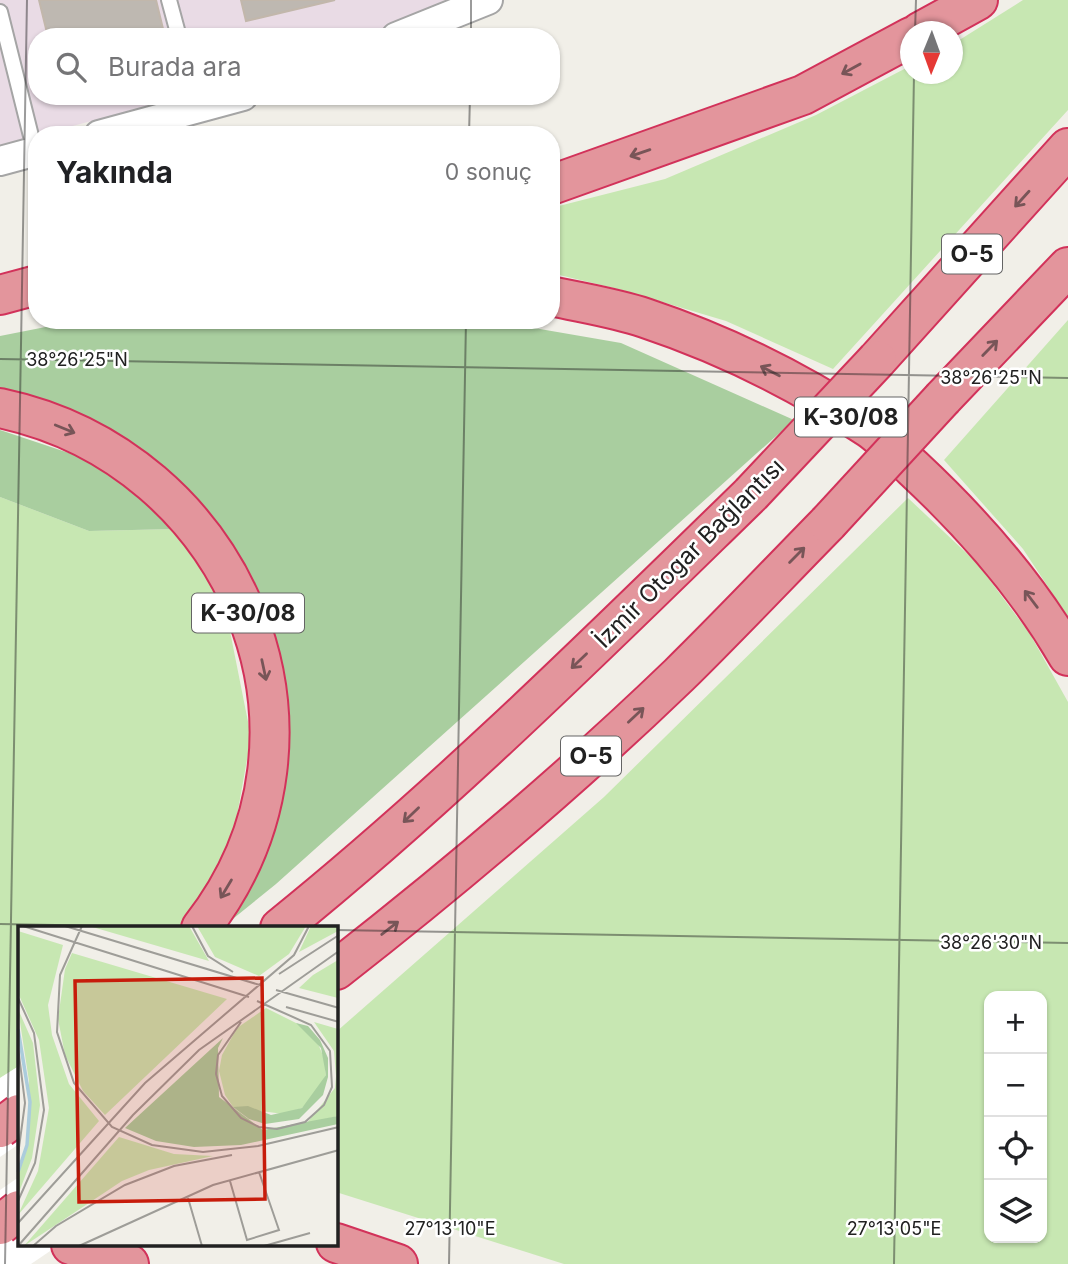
<!DOCTYPE html>
<html lang="tr">
<head>
<meta charset="utf-8">
<style>
  :root { --surface:#fff; --page:#f6f6f6; --text:#202124; --muted:#757577; --line:#e0e0e0 }
  body { margin:0; font-family:Inter,sans-serif; background:var(--page); color:var(--text) }
  .controls { position:absolute; right:21px; bottom:21px; display:grid; overflow:hidden; border-radius:14px; box-shadow:0 2px 5px #0004 }
  .controls button { width:63px; height:63px; display:grid; place-items:center; padding:0; border:0; border-bottom:2px solid var(--line); background:var(--surface); color:var(--text); font:35px sans-serif }
  .compass { position:absolute; left:900px; top:21px; width:63px; height:63px; border-radius:50%; background:var(--surface); box-shadow:0 2px 5px #0004; rotate:181deg }
  .list { margin:0; padding:0; list-style:none }
  h2 { display:flex; justify-content:space-between; align-items:center; height:91px; margin:0; padding:0 28px; font-size:30px }
  h2 small { font-size:23px; font-weight:400; color:var(--muted) }
  .icon { flex:none; width:38px; height:38px; fill:none; stroke:currentColor; stroke-width:2; stroke-linecap:round; stroke-linejoin:round }
  .map { position:relative; flex:none; width:1068px; height:1264px; overflow:hidden }
  .search { position:absolute; background:var(--surface); box-shadow:0 2px 5px #0004; left:28px; top:28px; width:532px; height:77px; display:flex; align-items:center; gap:18px; box-sizing:border-box; padding:0 24px; border-radius:28px; color:var(--muted); font-size:26px }
  .panel { position:absolute; background:var(--surface); box-shadow:0 2px 5px #0004; left:28px; top:126px; width:532px; height:203px; border-radius:28px }
  .map>svg:first-child { display:block }
</style>
</head>
<body>
<div class="map">
<svg width="1068" height="1264" viewBox="0 0 1068 1264">
  <rect width="100%" height="100%" fill="#f1efe8"/>
  <!-- industrial -->
  <polygon fill="#e9dbe5" points="0,0 445,0 364,37 37,37 37,96 187,96 0,145"/>
  <!-- grass -->
  <g fill="#c7e7b2" fill-rule="evenodd">
    <polygon points="1023,0 1068,0 1068,110 833,369 726,321 622,290 551,273 551,208 665,179 816,115 910,66 911,74 953,74 953,44"/>
    <polygon points="1068,320 1068,617 1023,549 944,460"/>
    <polygon points="0,497 89,531 175,529 223,596 251,737 235,827 208,898 185,928 19,928 19,1066 0,1078"/>
    <path d="M 908,498 L 977,563 L 1030,634 L 1068,702 L 1068,1264 L 564,1264 L 336,1192 L 336,1032 L 604,797 ZM 989,996 L 1042,996 L 1042,1238 L 989,1238 Z"/>
  </g>
  <!-- forest -->
  <g fill="#a9ce9f">
    <polygon points="81,320 487,320 621,343 794,420 276,884 229,922 254,867 272,638 254,585 218,533 0,394 0,336"/>
    <polygon points="0,430 87,459 165,517 175,529 89,531 0,497"/>
  </g>
  <!-- pier -->
  <g fill="#fff">
    <polygon points="19,1066 19,1144 0,1157 0,1078"/>
    <polygon points="19,1177 19,1245 59,1245 31,1264 0,1264 0,1190"/>
  </g>
  <!-- building -->
  <g fill="#beb8b1" stroke="#c2b7ab" stroke-width="2">
    <polygon points="39,0 156,0 165,37 48,37"/>
    <polygon points="241,0 335,0 246,21"/>
  </g>
  <g fill="none" stroke-linecap="round" stroke-linejoin="round">
    <!-- lane casing -->
    <g stroke="#a5a5a5" stroke-width="18">
      <g id="lane">
        <polyline points="169,0 179,37"/>
        <polyline points="0,12 35,152"/>
      </g>
    </g>
    <!-- street casing -->
    <g stroke="#a5a5a5" stroke-width="32">
      <g id="street">
        <polyline points="396,37 488,0"/>
        <polyline points="99,135 243,96"/>
        <polyline points="0,161 37,151"/>
      </g>
    </g>
    <!-- highway casing -->
    <g stroke="#d2325a" stroke-width="42">
      <g id="highway">
        <polyline points="920,32 978,0"/>
        <polyline points="551,185 803,95 911,37"/>
        <polyline points="0,295 37,285"/>
        <path d="M 551,296 C 582,303 615,308 645,318 C 723,344 800,382 869,428 C 885,439 899,455 913,468 C 972,523 1027,585 1068,656"/>
        <polyline points="877,360 1068,148"/>
        <polyline points="943,398 1068,267"/>
        <path d="M 0,408 C 235,458 354,732 201,928"/>
        <path d="M 280,928 C 446,794 598,643 751,494"/>
        <path d="M 336,970 C 455,877 570,780 679,675 C 729,626 778,574 828,523"/>
        <polyline points="336,1243 398,1264"/>
        <polyline points="71,1245 129,1264"/>
      </g>
    </g>
    <!-- lane -->
    <use href="#lane" stroke="#fff" stroke-width="14"/>
    <!-- street -->
    <use href="#street" stroke="#fff" stroke-width="28"/>
    <!-- highway -->
    <use href="#highway" stroke="#e3959c" stroke-width="38"/>
    <!-- highway-bridge casing -->
    <g stroke="#d2325a" stroke-width="42" stroke-linecap="butt">
      <g id="highway-bridge">
        <polyline points="751,494 877,360"/>
        <polyline points="828,523 943,398"/>
        <polyline points="0,1128 19,1114"/>
        <polyline points="0,1225 19,1210"/>
      </g>
    </g>
    <!-- highway-bridge -->
    <use href="#highway-bridge" stroke="#e3959c" stroke-width="38"/>
  </g>
  <!-- one-way arrows -->
  <defs><path id="oneway-shaft" d="M-6 0H5M1.5-3L5.5 0L1.5 3" fill="none" stroke-width="1.6" stroke-linecap="round" stroke-linejoin="round" transform="scale(1.75)"/></defs>
  <g stroke="#785558">
    <use href="#oneway-shaft" transform="translate(851 69) rotate(151)"/>
    <use href="#oneway-shaft" transform="translate(640 153) rotate(161)"/>
    <use href="#oneway-shaft" transform="translate(1022 199) rotate(132)"/>
    <use href="#oneway-shaft" transform="translate(990 348) rotate(-46)"/>
    <use href="#oneway-shaft" transform="translate(770 371) rotate(-153)"/>
    <use href="#oneway-shaft" transform="translate(65 429) rotate(22)"/>
    <use href="#oneway-shaft" transform="translate(797 555) rotate(-45)"/>
    <use href="#oneway-shaft" transform="translate(1031 599) rotate(-127)"/>
    <use href="#oneway-shaft" transform="translate(579 661) rotate(136)"/>
    <use href="#oneway-shaft" transform="translate(264 670) rotate(78)"/>
    <use href="#oneway-shaft" transform="translate(636 715) rotate(-43)"/>
    <use href="#oneway-shaft" transform="translate(411 815) rotate(136)"/>
    <use href="#oneway-shaft" transform="translate(226 889) rotate(121)"/>
    <use href="#oneway-shaft" transform="translate(390 928) rotate(-38)"/>
  </g>
  <!-- ticks -->
  <path fill="none" stroke="#212121" stroke-width="2" stroke-opacity="0.45" d="M 915,32 L 916,0M 471,37 L 471,0M 469,135 L 470,96M 0,359 L 1068,378M 0,924 L 221,928M 336,930 L 1068,943M 5,1264 L 27,0M 449,1264 L 466,320M 894,1264 L 914,74"/>
  <g text-anchor="middle" dominant-baseline="central" stroke-width="5" stroke-linejoin="round" paint-order="stroke">
    <!-- shield labels -->
    <g fill="#fff" stroke="#646464" stroke-width="2">
      <rect x="942" y="234.5" width="60" height="39" rx="5"/>
      <rect x="795" y="397.5" width="112" height="39" rx="5"/>
      <rect x="192" y="593.5" width="112" height="39" rx="5"/>
      <rect x="561" y="736.5" width="60" height="39" rx="5"/>
    </g>
    <g font-size="23" font-weight="bold" fill="#212121">
      <text x="972" y="254">O-5</text>
      <text x="851" y="417">K-30/08</text>
      <text x="248" y="613">K-30/08</text>
      <text x="591" y="756">O-5</text>
    </g>
    <!-- street labels -->
    <g font-size="24" fill="#212121" stroke="#fff">
      <text transform="translate(689 553) rotate(-45)">İzmir Otogar Bağlantısı</text>
    </g>
  </g>
  <!-- overview -->
  <g transform="translate(18 926)">
    <rect width="320" height="320" fill="#f1efe8"/>
    <path d="M 71,0 L 171,0 L 191,35 ZM 179,0 L 288,0 L 271,28 L 241,50 L 197,31 ZM 293,0 L 320,0 L 320,5 L 281,26 ZM 0,5 L 45,19 L 30,79 L 34,109 L 51,158 L 81,195 L 0,289 L 20,245 L 31,182 L 21,114 L 0,67 ZM 54,27 L 209,73 L 87,189 L 65,165 L 47,129 L 40,93 L 47,43 ZM 320,34 L 320,72 L 281,62 L 295,49 ZM 248,82 L 286,101 L 298,113 L 306,132 L 308,149 L 298,168 L 284,182 L 265,188 L 215,181 L 207,169 L 201,145 L 204,129 L 219,102 ZM 0,83 L 15,117 L 22,179 L 14,232 L 0,269 L 0,243 L 10,215 L 11,155 ZM 296,96 L 320,103 L 320,190 L 288,198 L 317,162 L 318,150 L 316,125 ZM 101,211 L 156,228 L 195,230 L 131,244 L 104,255 L 6,320 Z" fill="#c7e7b2"/>
    <path d="M 278,97 L 290,100 L 302,114 L 310,132 L 310,151 L 305,169 L 281,193 L 247,198 L 231,193 L 215,181 L 230,180 L 253,189 L 284,182 L 308,149 L 303,122 ZM 205,112 L 200,122 L 201,171 L 245,204 L 320,190 L 320,198 L 223,219 L 176,221 L 138,215 L 107,202 Z" fill="#a9ce9f"/>
    <path fill="none" stroke="#abccdc" stroke-width="3.5" d="M 0,103 L 12,176 L 9,219 L 0,246"/>
    <path fill="none" stroke="#9e9d98" stroke-width="2" d="M 5,0 L 231,71M 47,0 L 245,60M 64,0 L 42,49 L 39,106 L 56,157 L 94,201 L 134,219 L 185,226 L 240,220 L 321,201M 174,0 L 190,30 L 215,46M 261,48 L 321,9M 258,64 L 321,82M 0,72 L 16,107 L 26,184 L 17,237 L 0,275M 268,81 L 321,96M 223,96 L 200,129 L 198,148 L 204,170 L 223,192 L 241,201 L 259,203 L 287,196 L 306,179 L 314,161 L 312,125 L 293,99 L 239,75M 0,121 L 7,177 L 0,229M 212,255 L 229,314 L 261,304 L 241,246M 170,272 L 184,320M 0,297 L 127,157 L 276,29 L 291,0M 0,320 L 115,189 L 181,124 L 321,25M 15,320 L 38,300 L 107,259 L 156,240 L 214,229M 61,320 L 195,259 L 321,224M 246,320 L 292,307"/>
    <path fill="#c71c0b" fill-opacity="0.15" stroke="#c71c0b" stroke-width="3.5" d="M 244,52 L 247,273 L 61,276 L 57,55 Z"/>
    <rect width="320" height="320" fill="none" stroke="#212121" stroke-width="3.5"/>
  </g>
  <g font-size="18" text-anchor="middle" fill="#212121" stroke="#fff" stroke-width="5" stroke-linejoin="round" paint-order="stroke">
    <text x="77" y="366">38°26'25"N</text>
    <text x="991" y="384">38°26'25"N</text>
    <text x="991" y="949">38°26'30"N</text>
    <text x="450" y="1235">27°13'10"E</text>
    <text x="894" y="1235">27°13'05"E</text>
  </g>
</svg>
<div class="controls">
<button>+</button>
<button>−</button>
<button><svg class="icon" aria-label="locate" viewBox="0 0 24 24"><circle cx="12" cy="12" r="6"/><path d="M12 2v4M12 18v4M2 12h4M18 12h4"/></svg></button>
<button><svg class="icon" aria-label="layers" viewBox="0 0 24 24"><path d="M12 4l9 5-9 5-9-5zM3 14l9 5 9-5"/></svg></button>
</div>
<svg class="compass" viewBox="-18 -18 36 36"><path d="M0-13l5 13h-10z" fill="#e53935"/><path d="M0 13l5-13h-10z" fill="#757577"/></svg>
<div class="search"><svg class="icon" aria-label="search" viewBox="0 0 24 24"><circle cx="10" cy="10" r="6"/><path d="M15 15l6 6"/></svg>Burada ara</div>
<section class="panel">
<h2>Yakında<small>0 sonuç</small></h2>
<ul class="list">
</ul>
</section>
</div>
</body>
</html>
